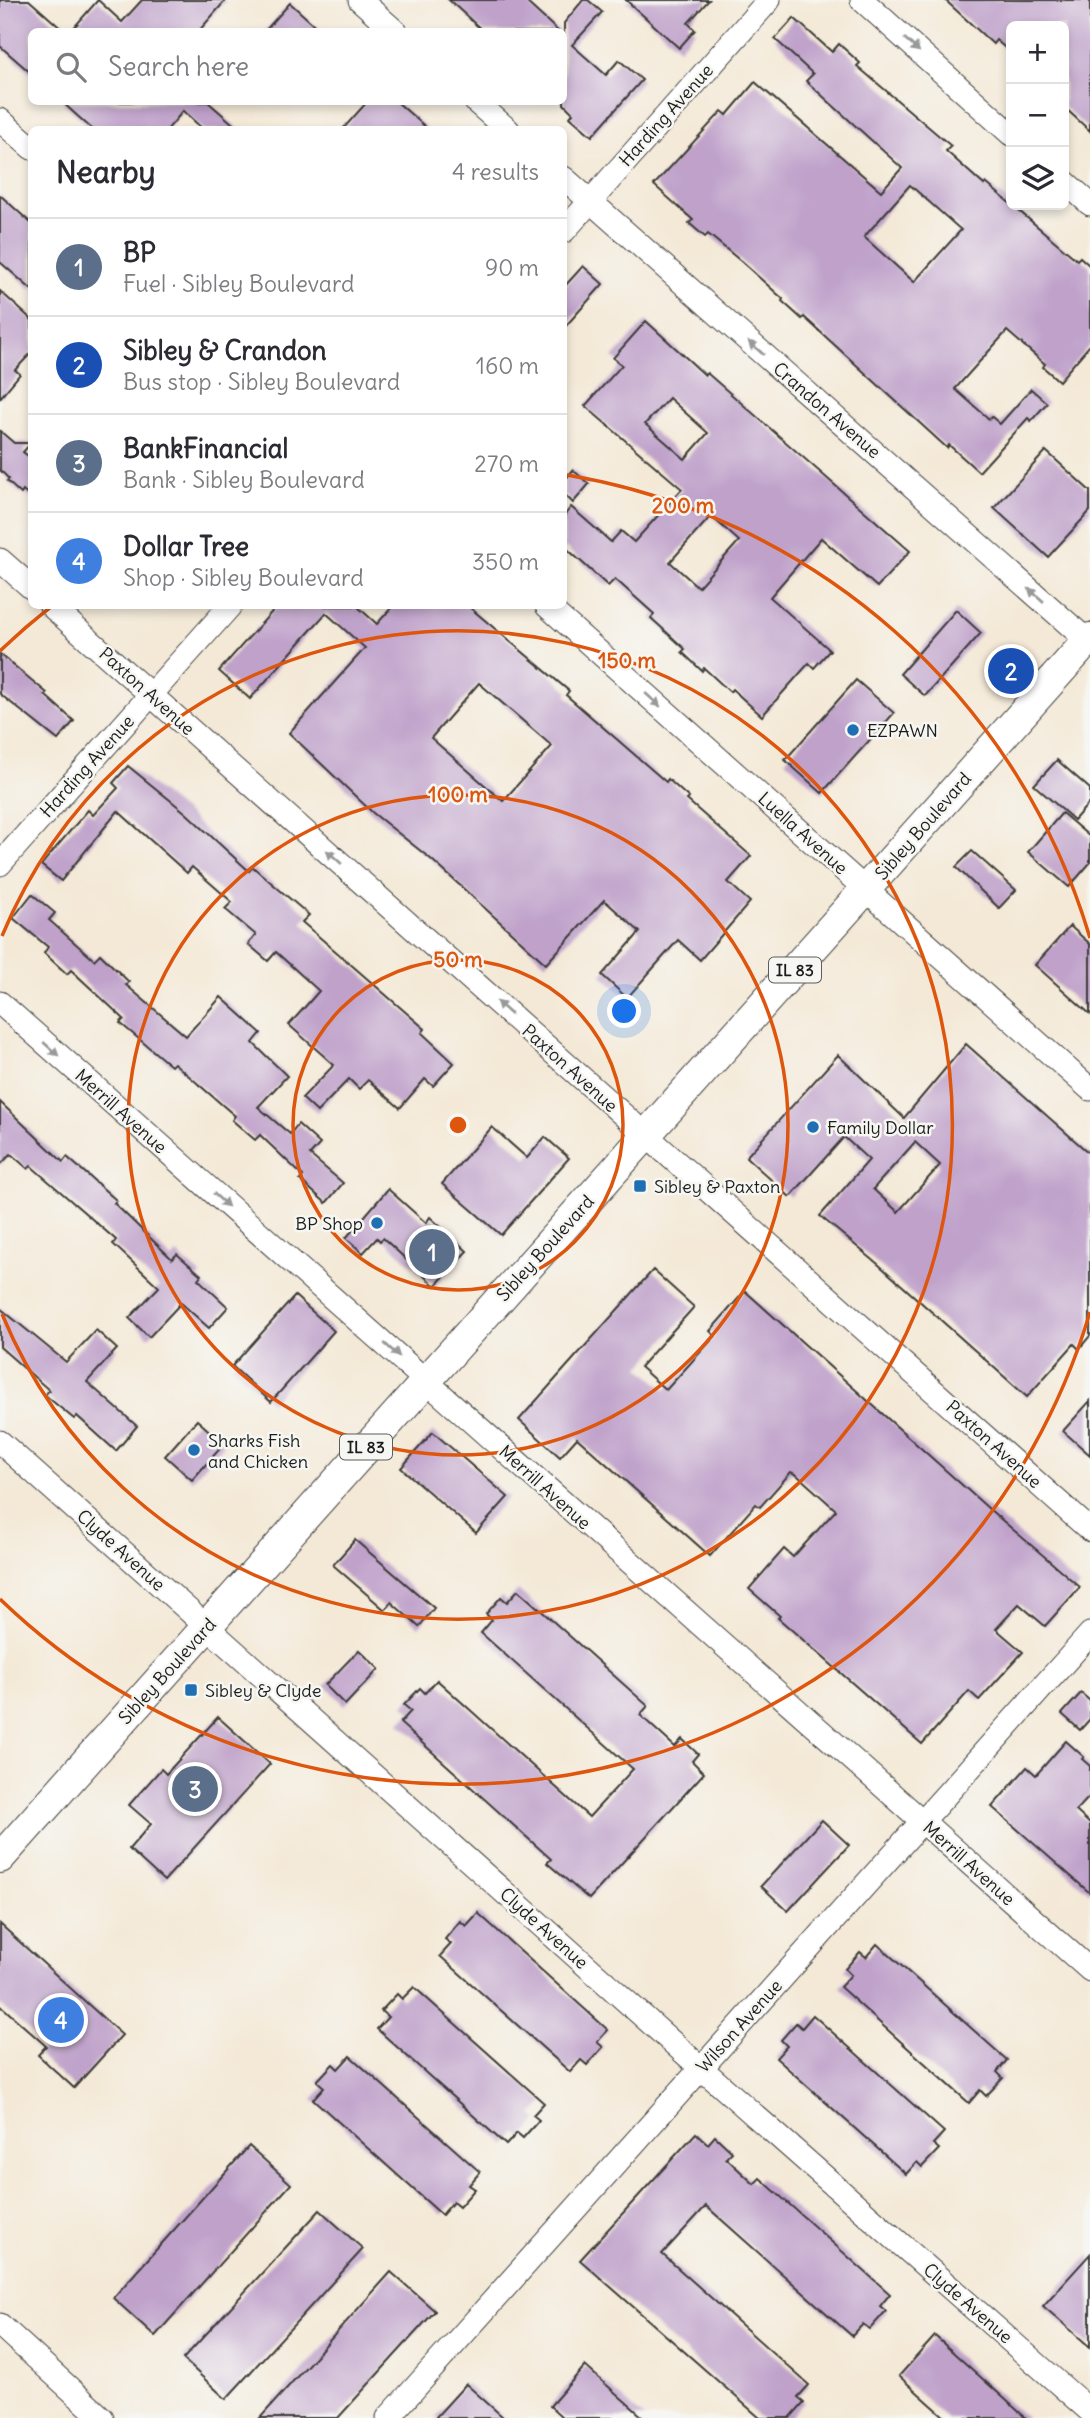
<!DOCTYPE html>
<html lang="en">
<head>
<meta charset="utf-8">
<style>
  :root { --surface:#fff; --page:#f7f7f7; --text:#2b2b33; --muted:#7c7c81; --line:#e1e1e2; --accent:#1f6fb2 }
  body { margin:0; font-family:Delius,sans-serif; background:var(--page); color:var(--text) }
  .controls { position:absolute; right:21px; top:21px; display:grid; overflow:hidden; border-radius:10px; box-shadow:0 4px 10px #0003 }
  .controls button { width:63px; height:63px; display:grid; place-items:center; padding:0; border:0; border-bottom:2px solid var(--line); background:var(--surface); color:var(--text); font:35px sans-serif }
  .you { position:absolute; left:625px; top:1012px; width:24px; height:24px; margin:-18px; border:5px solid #fff; border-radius:50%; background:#1a73e8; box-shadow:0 0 0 10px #1a73e833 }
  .badge { display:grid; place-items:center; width:46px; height:46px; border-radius:50%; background:var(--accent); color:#fff; font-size:23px; font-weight:700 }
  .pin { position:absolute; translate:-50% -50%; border:4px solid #fff; box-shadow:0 2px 7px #0006 }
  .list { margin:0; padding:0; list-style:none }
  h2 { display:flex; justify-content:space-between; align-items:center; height:91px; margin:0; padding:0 28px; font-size:30px }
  h2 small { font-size:23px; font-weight:400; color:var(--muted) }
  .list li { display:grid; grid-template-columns:46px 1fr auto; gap:21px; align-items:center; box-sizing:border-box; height:98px; padding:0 28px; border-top:2px solid var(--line) }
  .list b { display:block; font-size:26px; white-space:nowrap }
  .list p { margin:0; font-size:23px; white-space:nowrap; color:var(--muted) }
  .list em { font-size:23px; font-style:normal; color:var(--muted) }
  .icon { flex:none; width:38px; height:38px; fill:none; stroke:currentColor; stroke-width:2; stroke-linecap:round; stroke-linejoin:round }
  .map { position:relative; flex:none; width:1090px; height:2418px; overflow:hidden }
  .search { position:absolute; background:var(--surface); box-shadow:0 4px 10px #0003; left:28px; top:28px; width:539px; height:77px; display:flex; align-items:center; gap:18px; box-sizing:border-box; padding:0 24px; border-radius:10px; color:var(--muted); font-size:26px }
  .panel { position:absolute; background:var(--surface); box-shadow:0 4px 10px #0003; left:28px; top:126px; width:539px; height:483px; border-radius:10px }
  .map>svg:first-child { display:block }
</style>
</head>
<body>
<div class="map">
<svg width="1090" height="2418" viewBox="0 0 1090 2418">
  <rect width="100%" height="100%" fill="#f6f6f2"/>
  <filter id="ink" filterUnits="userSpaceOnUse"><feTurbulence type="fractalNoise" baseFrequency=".0143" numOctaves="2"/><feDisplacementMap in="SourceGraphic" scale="14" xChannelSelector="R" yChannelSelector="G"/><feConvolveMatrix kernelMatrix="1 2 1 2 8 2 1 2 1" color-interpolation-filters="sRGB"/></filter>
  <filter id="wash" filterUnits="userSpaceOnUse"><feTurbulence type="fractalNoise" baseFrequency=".00686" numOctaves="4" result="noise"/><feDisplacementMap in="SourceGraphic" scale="28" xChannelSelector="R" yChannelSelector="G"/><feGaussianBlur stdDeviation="1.57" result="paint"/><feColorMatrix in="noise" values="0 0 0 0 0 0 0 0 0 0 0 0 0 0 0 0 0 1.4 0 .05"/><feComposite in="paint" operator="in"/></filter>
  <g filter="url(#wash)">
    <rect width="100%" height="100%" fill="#f4e9d7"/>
    <g id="blocks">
      <!-- building -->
      <g fill="#bfa1ca" fill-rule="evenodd">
        <polygon points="0,0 29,0 65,32 32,32 32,74 0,46"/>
        <polygon points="98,0 122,22 142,0 226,0 198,32 70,32"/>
        <polygon points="449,0 524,0 559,32 484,32"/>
        <polygon points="583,0 588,0 602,12 572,45 606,75 619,60 642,80 592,136 570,117 573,113 564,104 564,23"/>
        <polygon points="626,0 709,0 688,23 695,30 679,48"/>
        <polygon points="945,0 1090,0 1090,131 1064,107 1064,26 1011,26 1011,53 996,40 993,44"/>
        <polygon points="290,3 322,32 264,32"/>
        <path d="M 794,18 L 832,52 L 839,44 L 860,63 L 857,66 L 951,146 L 946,151 L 984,185 L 986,183 L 1077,260 L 1080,257 L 1090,266 L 1090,345 L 1059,381 L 1043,367 L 1045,364 L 1007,331 L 955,389 L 989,419 L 992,417 L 1000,424 L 1031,389 L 1047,403 L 1031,421 L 1028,418 L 979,472 L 949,445 L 947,448 L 804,317 L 802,319 L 782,301 L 783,299 L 743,263 L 713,238 L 708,234 L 705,237 L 689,223 L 693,220 L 654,185 L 722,111 L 727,115 L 755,82 L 881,191 L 902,168 L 806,81 L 813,74 L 775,39 ZM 910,185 L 961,230 L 914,282 L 864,237 Z"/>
        <polygon points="62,102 208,102 240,130 204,130 183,111 167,130 93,130"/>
        <polygon points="367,102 397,102 429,130 342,130"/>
        <polygon points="0,195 32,224 32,290 0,262"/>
        <polygon points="583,266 603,284 564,328 564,287"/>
        <polygon points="0,291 32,320 32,352 15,370 20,374 0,398"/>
        <path d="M 646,321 L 705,375 L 707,373 L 910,551 L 877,587 L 821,538 L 770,597 L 830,650 L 814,668 L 809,663 L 762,716 L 732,689 L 730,692 L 704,668 L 702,671 L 682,652 L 685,649 L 651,618 L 654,614 L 615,579 L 608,586 L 564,546 L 564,516 L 571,507 L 611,542 L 621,531 L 634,542 L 682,489 L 585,406 L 622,365 L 613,358 ZM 669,398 L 708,433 L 685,459 L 645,424 ZM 711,516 L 739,541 L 698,587 L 670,562 Z"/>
        <polygon points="0,431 14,443 31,443 23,452 32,459 32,499 23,491 21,494 7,481 9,479 0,470"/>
        <polygon points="1046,451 1090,491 1090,511 1048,557 994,508"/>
        <polygon points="573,470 589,484 573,503 564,494 564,481"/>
        <path d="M 277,606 L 357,606 L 377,624 L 393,606 L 468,606 L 569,691 L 566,695 L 666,782 L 668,779 L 689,798 L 687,800 L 751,856 L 728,882 L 750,902 L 700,960 L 678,940 L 627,998 L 602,975 L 640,932 L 604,900 L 546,964 L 432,860 L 373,813 L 289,733 L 365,648 L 326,613 L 250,699 L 219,671 ZM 479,683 L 552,746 L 503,801 L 431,738 Z"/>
        <polygon points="956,610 981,633 925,696 900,674"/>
        <polygon points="0,654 47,693 45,695 74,721 58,740 0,694"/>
        <polygon points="856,680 894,713 822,793 785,760"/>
        <polygon points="1057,760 1090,789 1090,802 1074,820 1034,785"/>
        <polygon points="128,766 186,813 249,871 253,867 309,915 302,922 425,1029 422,1033 454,1063 433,1086 425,1079 400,1108 368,1080 359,1089 349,1079 317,1112 302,1098 334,1065 289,1025 319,991 276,952 268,961 248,944 256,935 225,909 232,902 192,867 187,873 118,811 61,881 41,865 88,810 93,815 118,788 113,783"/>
        <polygon points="1062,813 1090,837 1090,863 1069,887 1028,852"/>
        <polygon points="972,851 1016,890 999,908 956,867"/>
        <polygon points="32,894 55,913 49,920 94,960 100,954 129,982 126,985 186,1036 221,997 261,1033 253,1043 287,1076 258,1107 290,1134 298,1124 320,1144 310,1155 343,1183 326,1203 300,1180 303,1176 260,1135 255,1140 232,1120 235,1116 174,1063 171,1066 120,1023 124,1019 71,970 67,974 44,953 48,947 13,918"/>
        <polygon points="1070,926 1090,944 1090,1014 1035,965"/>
        <path d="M 966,1044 L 1090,1154 L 1090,1336 L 1079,1349 L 1074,1344 L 1027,1397 L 878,1264 L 820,1216 L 869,1160 L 844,1137 L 790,1197 L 746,1157 L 838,1055 L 904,1118 ZM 915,1142 L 940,1165 L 898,1212 L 873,1189 Z"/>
        <polygon points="0,1102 63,1162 67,1157 116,1200 114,1203 172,1259 177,1254 201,1275 198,1279 228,1307 209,1328 181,1303 149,1337 129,1318 159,1287 113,1244 116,1240 31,1166 28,1169 11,1154 0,1165"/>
        <polygon points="492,1127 527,1158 545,1137 569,1158 501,1235 442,1184"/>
        <polygon points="388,1189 426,1223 430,1217 467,1251 435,1286 383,1238 380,1241 377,1238 363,1253 346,1238"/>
        <polygon points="653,1270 694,1307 640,1367 666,1390 715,1336 710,1331 745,1291 989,1509 1080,1587 1045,1626 1019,1604 996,1629 1023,1652 979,1700 969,1691 922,1744 778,1618 780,1616 749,1589 784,1549 793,1557 836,1510 797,1475 791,1472 760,1507 756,1504 710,1556 577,1438 560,1457 519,1420"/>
        <polygon points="295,1296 334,1331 271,1402 232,1366"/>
        <polygon points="0,1308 66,1362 96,1330 117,1349 87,1382 137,1426 116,1451 77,1416 74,1419 45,1395 49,1390 0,1347"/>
        <polygon points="1090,1401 1090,1455 1063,1431"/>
        <polygon points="197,1420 224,1444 192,1480 165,1456"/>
        <polygon points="433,1432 508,1497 476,1533 401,1468"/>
        <polygon points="355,1540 434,1608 419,1627 391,1602 385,1610 333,1565"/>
        <polygon points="518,1590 648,1706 640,1715 675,1747 682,1739 698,1754 692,1761 704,1773 589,1899 547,1863 551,1859 400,1723 411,1711 404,1705 420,1688 425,1693 437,1680 589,1817 633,1769 481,1633 492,1620 486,1614 501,1597 507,1602"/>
        <polygon points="359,1650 379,1669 345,1705 325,1685"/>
        <polygon points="1081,1693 1090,1701 1090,1719 1080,1730 1062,1714"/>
        <polygon points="218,1717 270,1764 164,1881 129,1849 151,1824 129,1805 161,1769 166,1774"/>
        <polygon points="1066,1741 1084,1757 1082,1759 1090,1766 1090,1796 1076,1811 1090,1824 1090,1893 992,1807 1027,1767 1036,1775"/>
        <polygon points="822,1820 849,1845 788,1911 761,1886"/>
        <polygon points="478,1913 608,2030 597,2042 603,2047 587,2065 581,2060 570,2072 440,1956 451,1944 445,1939 460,1921 466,1926"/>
        <polygon points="0,1924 122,2035 74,2088 38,2055 46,2046 0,2005"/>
        <polygon points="877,1944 1007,2060 997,2072 1003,2078 986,2096 980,2090 969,2103 840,1987 851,1975 845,1969 860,1952 866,1957"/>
        <polygon points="414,1987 544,2103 533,2115 539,2120 523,2138 517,2133 506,2145 377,2029 388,2017 381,2011 397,1994 402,1999"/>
        <polygon points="813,2015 944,2132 933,2144 939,2149 922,2167 917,2162 906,2174 776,2058 787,2046 781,2040 796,2023 802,2028"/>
        <polygon points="350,2056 480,2172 469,2185 475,2189 459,2207 453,2202 442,2215 313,2099 324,2087 317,2081 333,2064 338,2069"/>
        <polygon points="696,2133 708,2144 715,2136 732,2152 726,2158 754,2184 760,2178 890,2294 880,2306 886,2311 870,2329 863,2324 852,2336 706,2206 662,2254 809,2385 798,2397 804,2402 790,2418 760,2418 580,2260"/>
        <polygon points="249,2146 291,2184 155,2336 113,2298"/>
        <polygon points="320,2210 363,2249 226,2399 183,2359"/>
        <polygon points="1090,2254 1090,2347 1043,2306"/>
        <polygon points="391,2272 435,2311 338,2418 260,2418"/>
        <polygon points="935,2336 1026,2418 946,2418 899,2376"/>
        <polygon points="585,2366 644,2418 563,2418 550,2406"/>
        <polygon points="466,2384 504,2418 435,2418"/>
      </g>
    </g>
  </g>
  <g filter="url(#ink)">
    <use href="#blocks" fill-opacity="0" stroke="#3c3b38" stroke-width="2"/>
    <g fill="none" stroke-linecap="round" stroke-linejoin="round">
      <!-- minor casing -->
      <g stroke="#3c3b38" stroke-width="25">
        <g id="minor">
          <polyline points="360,0 396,32"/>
          <polyline points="862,0 1011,134"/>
          <polyline points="476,102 508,130"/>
          <polyline points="0,120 32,148"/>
          <polyline points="564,178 1090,643"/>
          <polyline points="1064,181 1090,204"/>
          <polyline points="564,231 769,0"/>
          <polyline points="0,560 32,588"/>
          <polyline points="51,606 1090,1530"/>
          <polyline points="547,606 1090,1089"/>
          <polyline points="0,864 230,606"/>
          <polyline points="0,1003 1090,1970"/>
          <polyline points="0,1442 701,2068 1090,2411"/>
          <polyline points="0,2325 102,2418"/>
          <polyline points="388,2418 1090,1634"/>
        </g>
      </g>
      <!-- major casing -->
      <g stroke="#3c3b38" stroke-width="32">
        <polyline id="major" points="0,1858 1090,638"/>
      </g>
      <!-- minor -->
      <use href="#minor" stroke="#fff" stroke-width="23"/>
      <!-- major -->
      <use href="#major" stroke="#fff" stroke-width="30"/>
    </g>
    <!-- one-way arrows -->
    <defs><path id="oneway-solid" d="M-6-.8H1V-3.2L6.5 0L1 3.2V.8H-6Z" transform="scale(1.75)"/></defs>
    <g fill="#999">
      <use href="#oneway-solid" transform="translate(912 45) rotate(42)"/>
      <use href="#oneway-solid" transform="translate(756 348) rotate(-139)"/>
      <use href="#oneway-solid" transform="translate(1036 595) rotate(-139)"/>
      <use href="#oneway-solid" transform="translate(653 700) rotate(42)"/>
      <use href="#oneway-solid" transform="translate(334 857) rotate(-138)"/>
      <use href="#oneway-solid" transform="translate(504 1008) rotate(-138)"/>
      <use href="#oneway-solid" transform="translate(51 1049) rotate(42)"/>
      <use href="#oneway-solid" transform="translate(221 1200) rotate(42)"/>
      <use href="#oneway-solid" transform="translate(392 1350) rotate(42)"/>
    </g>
  </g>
  <!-- distance rings -->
  <g fill="none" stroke="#de560d" stroke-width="3.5">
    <circle cx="458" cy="1125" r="165"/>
    <circle cx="458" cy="1125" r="330"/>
    <path d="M2 936A494 494 0 1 1 2 1314"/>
    <path d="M1090 1312A659 659 0 0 1 0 1599M0 651A659 659 0 0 1 52 606M567 475A659 659 0 0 1 1090 938"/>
  </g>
  <!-- markers -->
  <g fill="#1f6fb2" stroke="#f6f6f2" stroke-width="2.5">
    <circle cx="853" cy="730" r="7"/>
    <circle cx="813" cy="1127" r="7"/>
    <rect x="633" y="1179" width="14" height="14" rx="3.5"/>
    <circle cx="377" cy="1223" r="7"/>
    <circle cx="194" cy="1450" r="7"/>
    <rect x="184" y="1683" width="14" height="14" rx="3.5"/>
  </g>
  <g text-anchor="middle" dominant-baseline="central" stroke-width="5" stroke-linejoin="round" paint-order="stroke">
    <!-- shield labels -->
    <g fill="#f6f6f2" stroke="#5d5d5c" stroke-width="2">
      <rect x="769" y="957.5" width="52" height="25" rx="5"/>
      <rect x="340" y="1434.5" width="52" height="25" rx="5"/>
    </g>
    <g font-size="16" font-weight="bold" fill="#1c1c1c">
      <text x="795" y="970">IL 83</text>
      <text x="366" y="1447">IL 83</text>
    </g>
    <!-- street labels -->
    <g font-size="18" fill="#1c1c1c" stroke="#f6f6f2">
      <text transform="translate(666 115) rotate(-48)">Harding Avenue</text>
      <text transform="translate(827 410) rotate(41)">Crandon Avenue</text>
      <text transform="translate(147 691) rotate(42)">Paxton Avenue</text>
      <text transform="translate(87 766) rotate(-48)">Harding Avenue</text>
      <text transform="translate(923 826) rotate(-49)">Sibley Boulevard</text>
      <text transform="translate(803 833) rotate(42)">Luella Avenue</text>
      <text transform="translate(570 1068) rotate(42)">Paxton Avenue</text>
      <text transform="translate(121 1111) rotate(42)">Merrill Avenue</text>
      <text transform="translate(545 1248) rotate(-48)">Sibley Boulevard</text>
      <text transform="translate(994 1444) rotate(42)">Paxton Avenue</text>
      <text transform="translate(545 1487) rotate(42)">Merrill Avenue</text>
      <text transform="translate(121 1550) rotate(42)">Clyde Avenue</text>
      <text transform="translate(167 1671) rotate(-48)">Sibley Boulevard</text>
      <text transform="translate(969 1863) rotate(42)">Merrill Avenue</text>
      <text transform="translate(544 1928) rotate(42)">Clyde Avenue</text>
      <text transform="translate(739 2026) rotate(-48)">Wilson Avenue</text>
      <text transform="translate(968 2303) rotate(41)">Clyde Avenue</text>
    </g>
    <!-- poi labels -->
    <g font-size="18" fill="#1c1c1c" stroke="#f6f6f2" text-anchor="start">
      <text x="867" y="730">EZPAWN</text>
      <text x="827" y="1127">Family Dollar</text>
      <text x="654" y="1186">Sibley &amp; Paxton</text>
      <text x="363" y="1223" text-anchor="end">BP Shop</text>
      <text x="208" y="1440">Sharks Fish<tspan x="208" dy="21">and Chicken</tspan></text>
      <text x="205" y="1690">Sibley &amp; Clyde</text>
    </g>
  </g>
  <circle cx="458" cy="1125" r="10" fill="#de560d" stroke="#f6f6f2" stroke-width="3.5"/>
  <g font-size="21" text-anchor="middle" font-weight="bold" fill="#de560d" stroke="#f6f6f2" stroke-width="5" stroke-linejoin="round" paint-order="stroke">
    <text x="683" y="513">200 m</text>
    <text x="627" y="668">150 m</text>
    <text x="458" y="802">100 m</text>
    <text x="458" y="967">50 m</text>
  </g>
</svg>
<div class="controls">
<button>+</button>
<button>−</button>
<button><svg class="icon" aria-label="layers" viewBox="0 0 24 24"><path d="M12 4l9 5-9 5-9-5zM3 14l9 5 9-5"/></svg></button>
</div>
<div class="you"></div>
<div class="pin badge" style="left:432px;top:1252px;background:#5c6f8a">1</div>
<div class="pin badge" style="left:1011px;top:671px;background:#1a4fb4">2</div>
<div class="pin badge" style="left:195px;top:1789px;background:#5c6f8a">3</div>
<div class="pin badge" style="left:61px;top:2020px;background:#3f7fe0">4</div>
<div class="search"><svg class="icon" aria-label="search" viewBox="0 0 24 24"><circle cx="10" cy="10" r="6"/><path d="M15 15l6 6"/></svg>Search here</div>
<section class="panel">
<h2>Nearby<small>4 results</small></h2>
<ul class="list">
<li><span class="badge" style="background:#5c6f8a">1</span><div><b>BP</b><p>Fuel · Sibley Boulevard</p></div><em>90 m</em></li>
<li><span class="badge" style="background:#1a4fb4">2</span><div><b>Sibley &amp; Crandon</b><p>Bus stop · Sibley Boulevard</p></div><em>160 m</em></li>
<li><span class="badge" style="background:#5c6f8a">3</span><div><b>BankFinancial</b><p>Bank · Sibley Boulevard</p></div><em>270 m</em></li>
<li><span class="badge" style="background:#3f7fe0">4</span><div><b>Dollar Tree</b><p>Shop · Sibley Boulevard</p></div><em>350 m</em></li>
</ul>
</section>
</div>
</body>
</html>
